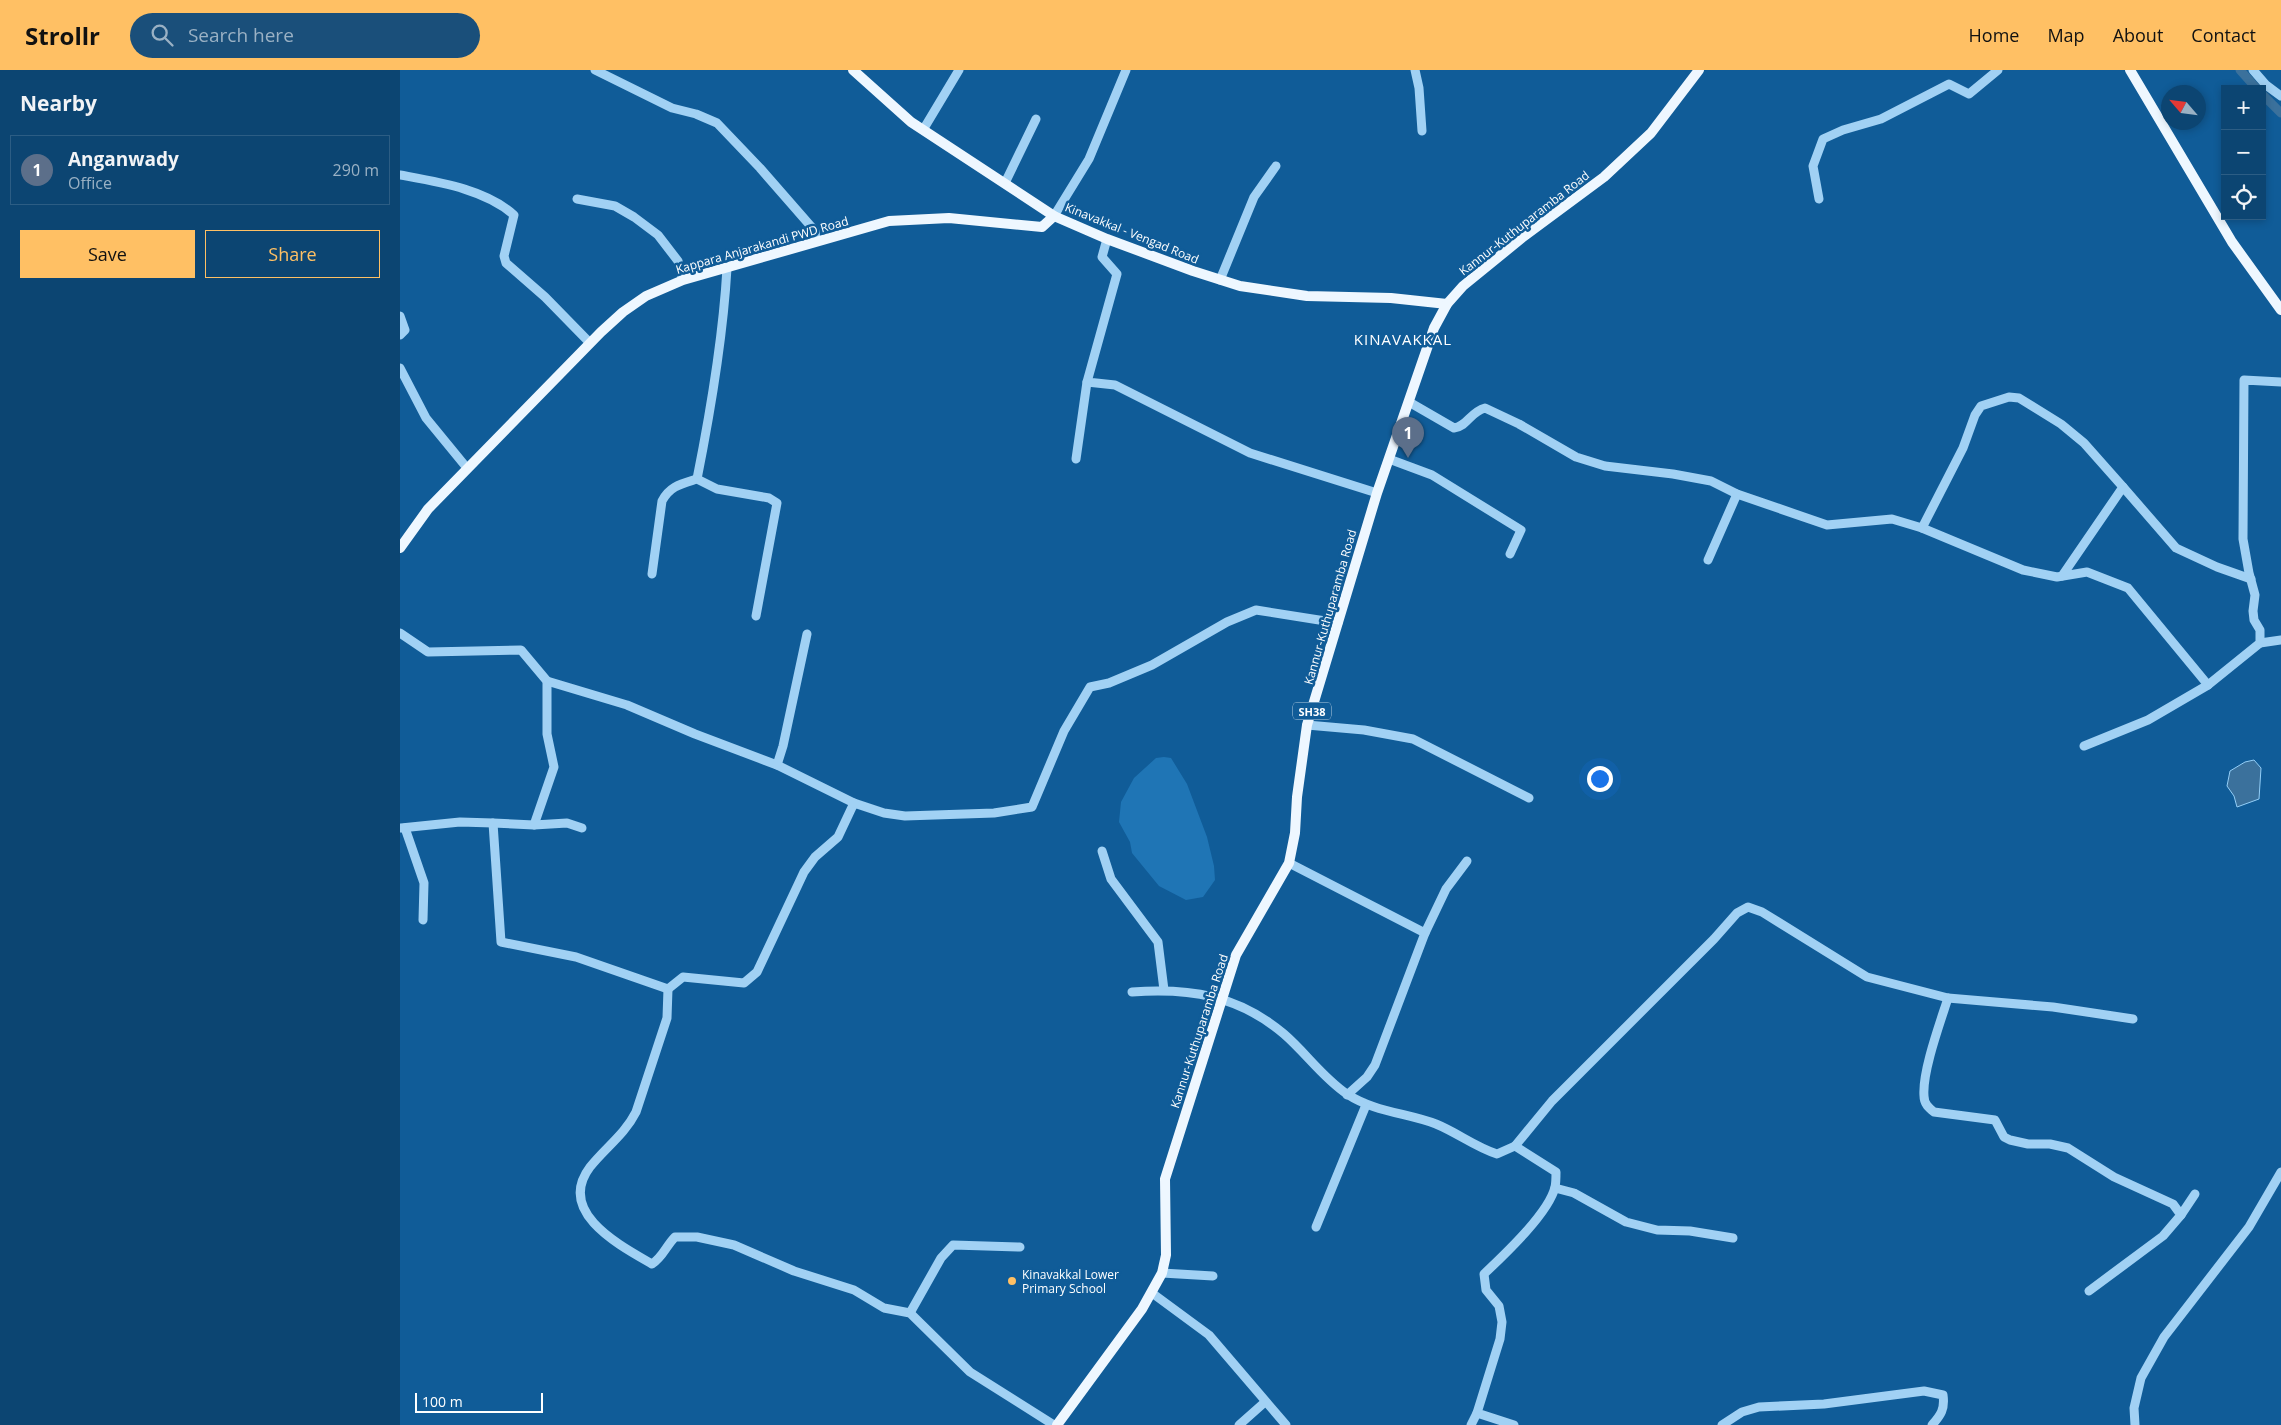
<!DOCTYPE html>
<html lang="en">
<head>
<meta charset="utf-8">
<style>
  :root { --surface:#0c4572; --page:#1a4f7a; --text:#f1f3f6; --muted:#9ab1c4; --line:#2c5d84; --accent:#ffc064 }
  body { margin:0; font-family:"Open Sans",sans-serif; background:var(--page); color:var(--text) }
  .controls { position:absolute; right:15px; top:15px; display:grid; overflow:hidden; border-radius:0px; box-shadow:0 2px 8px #0003 }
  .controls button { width:45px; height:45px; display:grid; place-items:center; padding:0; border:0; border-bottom:1px solid var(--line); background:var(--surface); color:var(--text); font:25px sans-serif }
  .compass { position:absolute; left:1761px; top:15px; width:45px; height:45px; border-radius:50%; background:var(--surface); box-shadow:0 2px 8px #0003; rotate:298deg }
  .scale { position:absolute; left:15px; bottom:12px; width:128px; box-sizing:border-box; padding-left:5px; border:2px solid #fff; border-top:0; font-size:14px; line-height:18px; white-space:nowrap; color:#fff; -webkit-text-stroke:4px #105c98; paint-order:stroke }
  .you { position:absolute; left:1199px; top:708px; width:18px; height:18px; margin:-12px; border:4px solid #fff; border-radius:50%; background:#1a73e8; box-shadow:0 0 0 8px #1a73e833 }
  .badge { display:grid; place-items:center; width:32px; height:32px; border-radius:50%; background:var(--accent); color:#fff; font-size:16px; font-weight:700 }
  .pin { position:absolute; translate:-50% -41px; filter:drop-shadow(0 1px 2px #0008) }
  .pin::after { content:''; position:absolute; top:26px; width:18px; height:15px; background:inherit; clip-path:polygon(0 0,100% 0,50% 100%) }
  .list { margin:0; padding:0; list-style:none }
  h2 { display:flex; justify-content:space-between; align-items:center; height:65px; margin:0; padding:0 20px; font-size:21px }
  h2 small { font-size:16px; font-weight:400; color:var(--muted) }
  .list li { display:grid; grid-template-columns:32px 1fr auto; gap:15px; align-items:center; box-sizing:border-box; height:70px; margin:0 10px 10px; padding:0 10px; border:1px solid var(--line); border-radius:0px }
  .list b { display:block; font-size:19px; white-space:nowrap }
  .list p { margin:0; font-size:16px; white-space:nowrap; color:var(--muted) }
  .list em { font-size:16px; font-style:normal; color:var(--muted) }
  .actions { display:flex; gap:10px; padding:15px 20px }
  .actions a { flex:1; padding:11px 0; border:1px solid var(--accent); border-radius:0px; text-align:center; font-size:18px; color:var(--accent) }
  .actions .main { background:var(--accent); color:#111 }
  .icon { flex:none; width:28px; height:28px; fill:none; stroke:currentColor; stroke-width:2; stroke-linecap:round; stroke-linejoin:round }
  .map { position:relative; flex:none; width:1881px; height:1355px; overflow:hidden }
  header { display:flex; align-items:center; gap:30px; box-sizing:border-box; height:70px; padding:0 25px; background:var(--accent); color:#111 }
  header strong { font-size:24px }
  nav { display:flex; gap:28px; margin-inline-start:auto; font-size:18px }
  .search { width:350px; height:45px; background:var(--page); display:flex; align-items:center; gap:12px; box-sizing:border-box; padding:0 18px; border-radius:28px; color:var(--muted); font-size:19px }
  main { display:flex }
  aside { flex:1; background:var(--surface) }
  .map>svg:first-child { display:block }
</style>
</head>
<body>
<header>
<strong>Strollr</strong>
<div class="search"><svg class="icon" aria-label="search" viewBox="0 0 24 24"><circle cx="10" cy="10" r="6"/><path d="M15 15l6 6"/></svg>Search here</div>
<nav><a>Home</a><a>Map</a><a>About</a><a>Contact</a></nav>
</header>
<main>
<aside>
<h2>Nearby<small></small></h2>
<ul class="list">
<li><span class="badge" style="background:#5c6f8a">1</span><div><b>Anganwady</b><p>Office</p></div><em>290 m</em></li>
</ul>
<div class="actions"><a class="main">Save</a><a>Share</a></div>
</aside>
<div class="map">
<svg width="1881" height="1355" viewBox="0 0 1881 1355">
  <rect width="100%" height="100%" fill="#105c98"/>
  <!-- green -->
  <polygon fill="#1f75b5" points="764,687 771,688 787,714 807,767 814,796 815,810 803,827 786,830 759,816 732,783 730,772 719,752 721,732 734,708 756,688"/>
  <!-- water -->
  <polygon fill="#3b719c" stroke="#93cef7" points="1854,690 1861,698 1859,729 1837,737 1834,726 1827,716 1830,701 1845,692"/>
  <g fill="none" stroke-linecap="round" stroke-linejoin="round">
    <!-- canal -->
    <g stroke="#3b719c" stroke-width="9">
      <polyline points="1840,0 1857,19"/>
      <polyline points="1862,24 1881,43"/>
    </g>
    <!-- minor -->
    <g stroke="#a1d1f4" stroke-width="9">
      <polyline points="195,0 272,38 296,44 317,53 360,98 415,161 416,171"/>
      <polyline points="1015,0 1019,18 1022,61"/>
      <polyline points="1853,0 1866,15 1881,26"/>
      <polyline points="523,60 559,0"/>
      <path d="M 0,105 C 38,112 85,119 114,145 L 104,186 L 106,193 L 145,227 L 190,273"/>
      <polyline points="605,113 636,49"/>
      <polyline points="177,129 215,136 234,147 258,165 278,191 283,210"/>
      <polyline points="1419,129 1413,96 1423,69 1443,60 1481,49 1549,14 1569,24 1598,0"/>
      <polyline points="654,146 689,89 726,0"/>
      <polyline points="707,169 702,187 717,204 687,312 715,315 850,383 977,423"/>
      <polyline points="820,210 854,127 876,96"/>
      <polyline points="0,246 5,260 0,265"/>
      <polyline points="0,298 26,348 67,398"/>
      <path d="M 1009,332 L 1054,358 C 1068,356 1070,342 1085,338 L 1119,354 L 1176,387 L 1205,396 L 1273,404 L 1311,411 L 1337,424 L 1427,455 L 1492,449 L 1522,458 L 1623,500 L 1657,507 L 1687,502 L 1728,518 L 1808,615"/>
      <polyline points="676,389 687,312"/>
      <polyline points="989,389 1032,405 1121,460 1110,484"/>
      <path d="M 297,409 C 311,339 323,269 327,198"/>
      <polyline points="1522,458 1563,378 1575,345 1581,336 1609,327 1619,328 1661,354 1684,373 1723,417"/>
      <polyline points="1308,490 1337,424"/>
      <path d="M 252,504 L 262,431 C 270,416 281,414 297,409 L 317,419 L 369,428 L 377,433 L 356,546"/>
      <polyline points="1662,506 1723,417 1776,478 1817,497 1851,509"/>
      <polyline points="0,563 28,582 121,580 147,611 147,664 154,697 134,755 93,753 101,872 176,887 268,919 283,907 344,913 357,902 404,802 415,787 438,767 454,733 484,743 505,746 594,743 632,737 664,661 690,617 709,613 752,595 827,552 856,540 938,553"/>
      <polyline points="1860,573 1881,570"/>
      <polyline points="147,611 227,635 295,664 377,695 454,733"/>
      <polyline points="907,655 964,660 1013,669 1129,728"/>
      <polyline points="1684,676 1748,650 1808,615 1860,573 1860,560 1854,550 1853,541 1855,525 1849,503 1843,469 1844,310 1881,312"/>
      <polyline points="377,695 383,676 407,564"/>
      <polyline points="134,755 167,753 182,758"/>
      <polyline points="1,758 60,752 93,753"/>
      <polyline points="5,758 24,813 23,850"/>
      <polyline points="702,781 711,809 758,872 764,920"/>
      <polyline points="889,793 1025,863 975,995 967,1007 947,1025"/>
      <polyline points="1025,863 1046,819 1067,791"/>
      <path d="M 268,919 L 267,948 L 236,1042 C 225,1064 205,1078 190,1097 C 156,1142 219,1175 252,1194 C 263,1187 266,1176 275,1167 L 297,1167 L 334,1175 L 394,1201 L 454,1220 L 484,1238 L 510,1243 L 570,1302 L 654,1355"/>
      <path d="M 732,922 C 790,918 838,925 884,964 C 906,983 923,1008 947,1024 C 974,1042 1007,1043 1036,1054 C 1058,1063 1075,1077 1097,1084 L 1115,1076 L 1152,1031 L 1314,869 L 1337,843 L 1348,837 L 1362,842 L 1467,907 L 1548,928 L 1653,937 L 1733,949"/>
      <path d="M 1548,928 C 1540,953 1522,1002 1524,1026 C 1524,1034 1529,1038 1534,1042 L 1595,1050 L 1604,1067 L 1610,1070 L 1628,1074 L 1650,1074 L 1668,1078 L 1714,1107 L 1773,1134 L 1781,1145 L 1763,1166 L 1689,1221"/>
      <polyline points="1155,1118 1174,1123 1226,1152 1257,1160 1290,1161 1333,1168"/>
      <polyline points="1781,1145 1795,1124"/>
      <polyline points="916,1157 966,1035"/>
      <polyline points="762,1203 813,1206"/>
      <polyline points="752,1223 809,1265 886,1355"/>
      <polyline points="510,1243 541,1188 553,1175 620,1177"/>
      <polyline points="839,1355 865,1332"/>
      <polyline points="1071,1355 1077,1343"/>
      <path d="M 1114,1355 L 1077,1343 L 1100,1269 L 1102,1252 L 1099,1236 L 1086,1220 L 1084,1204 C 1104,1185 1149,1143 1155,1117 C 1156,1113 1156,1107 1156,1102 L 1115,1076"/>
      <path d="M 1322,1355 L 1342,1342 L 1359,1337 L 1424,1334 L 1524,1321 L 1543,1325 C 1545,1339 1541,1345 1532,1355"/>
      <polyline points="1735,1355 1734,1338 1741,1308 1764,1267 1849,1157 1881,1102"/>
    </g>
    <!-- major -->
    <g stroke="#eef7ff" stroke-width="10">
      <polyline points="453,0 511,52 654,146 707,169 793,201 840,216 907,226 991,228 1047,234"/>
      <polyline points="1730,0 1832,172 1881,240"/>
      <polyline points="0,478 28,439 201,262 223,242 246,226 283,210 489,151 549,148 642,157 654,146"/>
      <polyline points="657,1355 742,1239 762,1203 766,1185 765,1109 836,885 889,793 895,763 897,727 907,655 977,423 1034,258 1047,234 1063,216 1123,167 1204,107 1251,63 1299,0"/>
    </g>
  </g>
  <!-- markers -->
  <circle fill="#ffc064" stroke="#105c98" stroke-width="2" cx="612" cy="1211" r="5"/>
  <g text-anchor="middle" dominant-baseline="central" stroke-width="5" stroke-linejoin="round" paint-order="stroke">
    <!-- shield labels -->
    <rect fill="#105c98" stroke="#b7cee0" stroke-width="1" x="893" y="632.5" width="38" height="17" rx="4"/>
    <g font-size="11" font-weight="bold" fill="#fff">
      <text x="912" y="641">SH38</text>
    </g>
    <!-- street labels -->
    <g font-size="12" fill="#fff" stroke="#105c98">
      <text transform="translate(1124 153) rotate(-38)">Kannur-Kuthuparamba Road</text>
      <text transform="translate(732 163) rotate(22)">Kinavakkal - Vengad Road</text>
      <text transform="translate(362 175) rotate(-16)">Kappara Anjarakandi PWD Road</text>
      <text transform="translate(930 537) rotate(-74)">Kannur-Kuthuparamba Road</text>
      <text transform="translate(799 961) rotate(-72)">Kannur-Kuthuparamba Road</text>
    </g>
    <!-- poi labels -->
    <g font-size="12" fill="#fff" stroke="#105c98" text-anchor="start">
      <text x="622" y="1204">Kinavakkal Lower<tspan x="622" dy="14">Primary School</tspan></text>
    </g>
    <!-- quarter labels -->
    <g font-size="15" letter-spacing="1" fill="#fff" stroke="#105c98">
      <text x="1003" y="269">KINAVAKKAL</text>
    </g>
  </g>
</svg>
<div class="controls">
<button>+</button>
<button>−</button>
<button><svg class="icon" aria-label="locate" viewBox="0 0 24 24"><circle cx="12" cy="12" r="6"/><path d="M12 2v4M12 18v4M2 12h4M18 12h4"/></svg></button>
</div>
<svg class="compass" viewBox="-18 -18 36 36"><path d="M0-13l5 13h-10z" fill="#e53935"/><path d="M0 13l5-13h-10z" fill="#9ab1c4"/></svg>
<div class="scale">100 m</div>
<div class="you"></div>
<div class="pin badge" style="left:1008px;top:388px;background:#5c6f8a">1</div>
</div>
</main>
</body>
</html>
